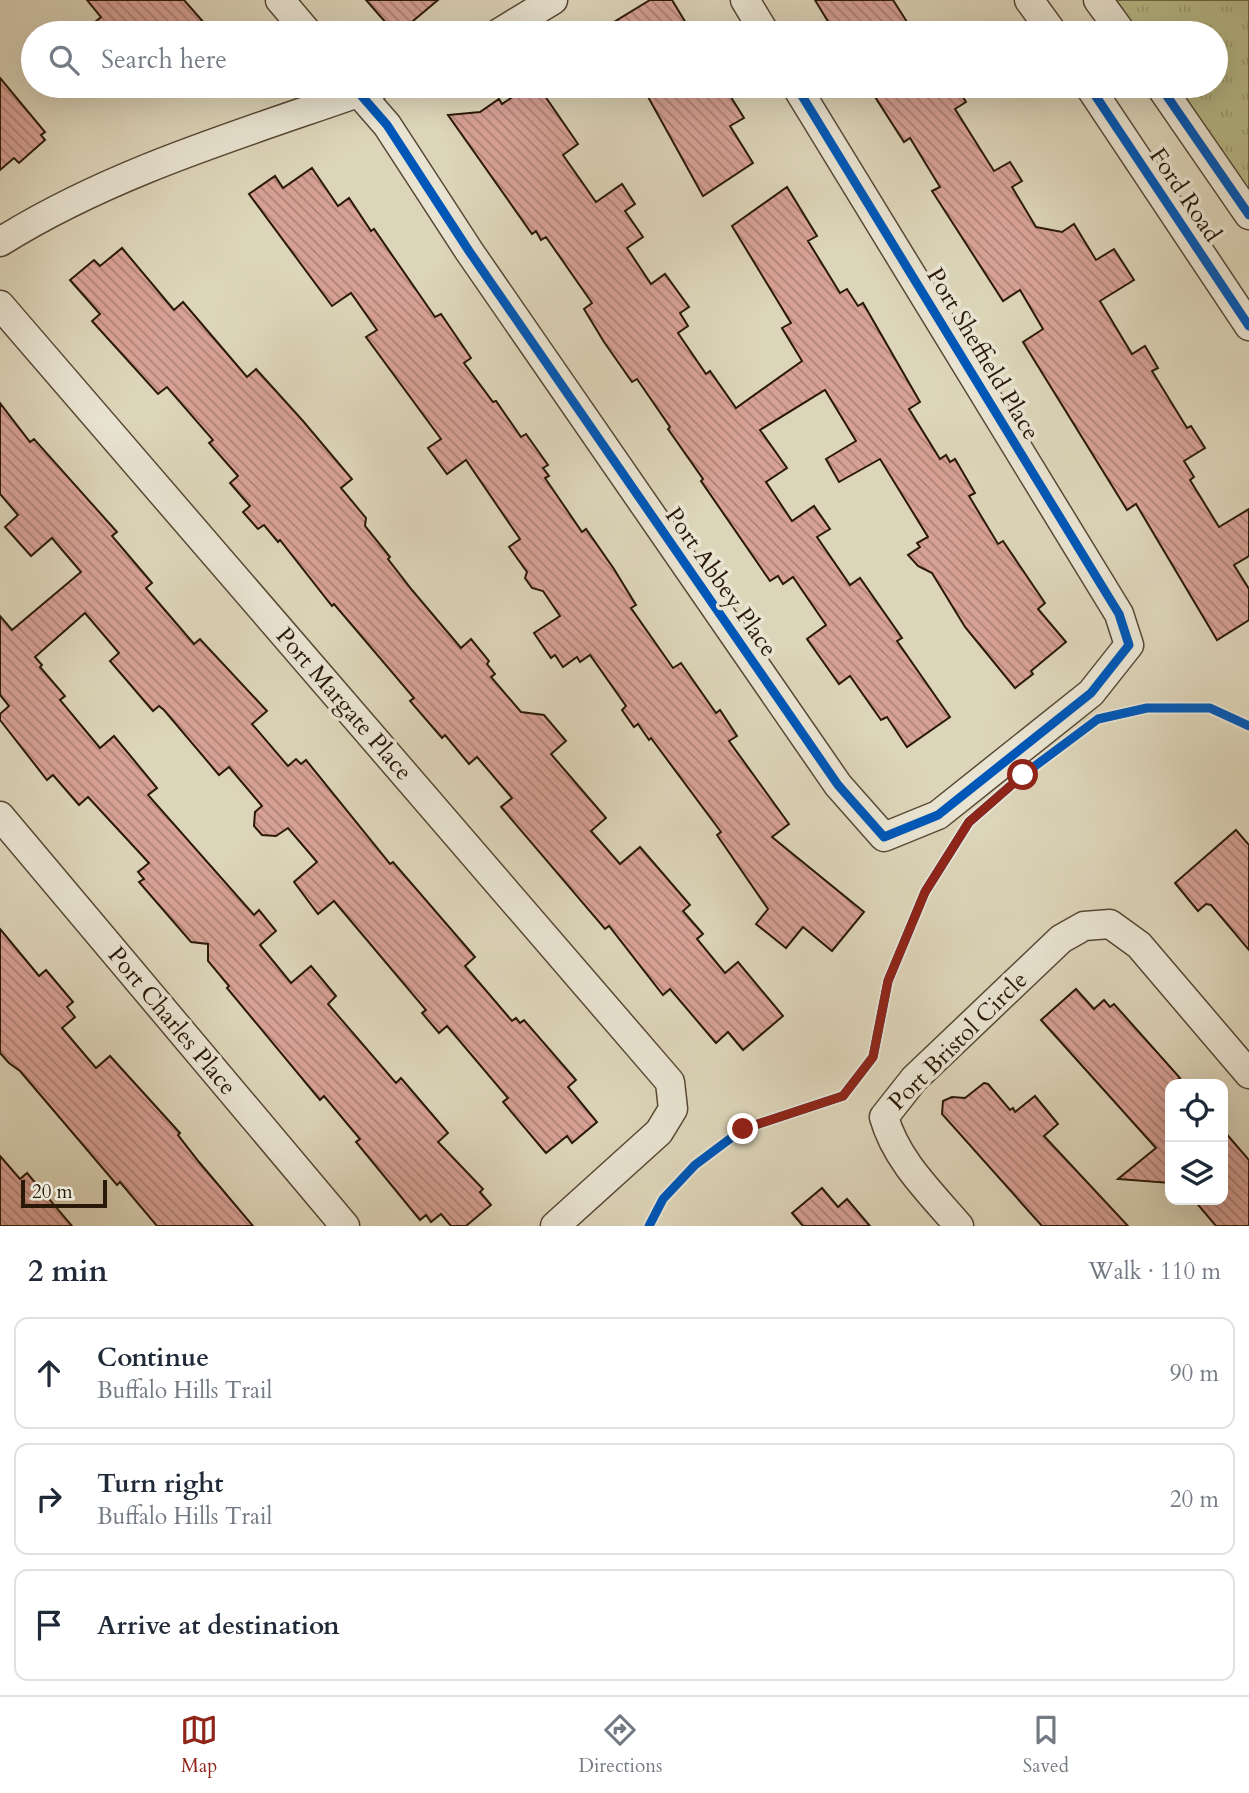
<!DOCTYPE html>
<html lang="en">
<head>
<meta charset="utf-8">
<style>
  :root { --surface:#fff; --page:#f6f6f7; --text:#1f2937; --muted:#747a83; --line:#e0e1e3; --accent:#8f2418 }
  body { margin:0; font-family:Cardo,serif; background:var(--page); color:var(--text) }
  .controls { position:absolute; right:21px; bottom:21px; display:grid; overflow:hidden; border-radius:14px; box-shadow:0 7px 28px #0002 }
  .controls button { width:63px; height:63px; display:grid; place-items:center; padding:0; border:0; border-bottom:2px solid var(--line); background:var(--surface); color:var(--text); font:35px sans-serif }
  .scale { position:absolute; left:21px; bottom:18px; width:86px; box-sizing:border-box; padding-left:7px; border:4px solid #2a1909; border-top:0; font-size:19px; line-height:24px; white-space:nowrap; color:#2a1909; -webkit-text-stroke:5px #e9e4d2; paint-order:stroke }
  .stop { position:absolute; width:21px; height:21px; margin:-16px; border:5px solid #8f2418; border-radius:50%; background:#fff }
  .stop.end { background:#8f2418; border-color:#fff; box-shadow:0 2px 7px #0008 }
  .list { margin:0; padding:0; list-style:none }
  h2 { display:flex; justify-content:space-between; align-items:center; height:91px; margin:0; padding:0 28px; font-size:30px }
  h2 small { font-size:23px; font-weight:400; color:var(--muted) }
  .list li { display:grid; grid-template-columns:46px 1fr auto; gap:21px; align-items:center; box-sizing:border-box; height:112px; margin:0 14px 14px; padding:0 14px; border:2px solid var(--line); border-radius:14px }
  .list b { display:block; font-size:26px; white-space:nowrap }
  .list p { margin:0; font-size:23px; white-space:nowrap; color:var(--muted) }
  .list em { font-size:23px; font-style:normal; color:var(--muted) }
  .icon { flex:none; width:38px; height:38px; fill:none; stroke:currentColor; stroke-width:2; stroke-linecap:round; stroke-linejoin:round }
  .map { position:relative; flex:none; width:1249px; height:1226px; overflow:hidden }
  .search { position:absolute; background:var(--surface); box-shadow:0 7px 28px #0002; left:21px; right:21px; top:21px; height:77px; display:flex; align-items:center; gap:18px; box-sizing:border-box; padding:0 24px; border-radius:38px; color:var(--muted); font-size:26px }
  .sheet { height:469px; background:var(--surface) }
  nav { display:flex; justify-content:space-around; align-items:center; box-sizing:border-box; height:98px; border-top:2px solid var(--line); background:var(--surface); font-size:19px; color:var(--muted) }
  nav a { display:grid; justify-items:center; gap:4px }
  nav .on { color:var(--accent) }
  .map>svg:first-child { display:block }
</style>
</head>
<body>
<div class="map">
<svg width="1249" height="1226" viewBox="0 0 1249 1226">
  <defs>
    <pattern id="grass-tufts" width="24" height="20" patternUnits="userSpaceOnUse" patternTransform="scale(1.75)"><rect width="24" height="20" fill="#b8bb8a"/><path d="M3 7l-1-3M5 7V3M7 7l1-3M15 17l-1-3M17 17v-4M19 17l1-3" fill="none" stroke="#9ea076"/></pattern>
    <pattern id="building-back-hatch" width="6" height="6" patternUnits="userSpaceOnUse" patternTransform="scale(1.75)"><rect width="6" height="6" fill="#d8a195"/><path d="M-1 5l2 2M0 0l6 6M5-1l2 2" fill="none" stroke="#af8278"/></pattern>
  </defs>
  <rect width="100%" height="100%" fill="#ddd5b9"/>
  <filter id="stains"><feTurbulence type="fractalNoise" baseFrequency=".00286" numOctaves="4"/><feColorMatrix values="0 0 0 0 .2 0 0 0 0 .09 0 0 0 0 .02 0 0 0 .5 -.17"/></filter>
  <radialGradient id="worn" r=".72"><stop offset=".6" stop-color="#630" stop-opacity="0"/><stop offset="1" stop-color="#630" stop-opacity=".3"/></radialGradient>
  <!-- grass -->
  <polygon fill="url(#grass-tufts)" stroke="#716a4a" stroke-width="2" points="1111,0 1249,0 1249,202 1170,86 1216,86 1216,33 1134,33"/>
  <!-- building -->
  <g fill="url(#building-back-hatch)" stroke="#2a1909" stroke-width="2">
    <polygon points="87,0 184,0 213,33 82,33 101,17"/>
    <polygon points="366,0 438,0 407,26 387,24"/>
    <polygon points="650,0 672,0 692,33 596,33"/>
    <polygon points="815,0 893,0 914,33 835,33"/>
    <polygon points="0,78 45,132 41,135 45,140 19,163 14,158 0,170"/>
    <polygon points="529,86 538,86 578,144 563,155 596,202 622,184 635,204 625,211 643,237 627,248 651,284 665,274 689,307 680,313 688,326 678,333 706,374 710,371 736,408 802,361 782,328 791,323 732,226 787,187 817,236 808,241 840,293 847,289 858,306 863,303 920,402 909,409 940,459 946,455 950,462 955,459 975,493 969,496 998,544 1003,541 1045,603 1038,609 1066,642 1031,671 1033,674 1015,688 965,627 932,573 918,566 908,555 920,547 917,543 928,537 880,459 839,482 826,459 856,441 825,390 760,430 787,468 766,482 792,521 814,506 830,529 817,537 850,585 860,578 902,638 897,641 950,717 907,747 887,717 881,720 850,676 839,684 807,639 826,625 793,577 783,584 778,576 770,581 701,481 703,479 668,429 670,427 637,379 632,382 604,342 584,309 592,303 546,237 541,240 536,231 532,234 448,115 480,112 499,99 502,104"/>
    <polygon points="642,86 724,86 744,118 730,126 753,163 703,196"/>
    <polygon points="868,86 956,86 966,102 955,109 994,171 1010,162 1022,181 1012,187 1036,227 1062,232 1074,224 1096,260 1114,249 1134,280 1100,301 1132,354 1145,346 1158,368 1152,371 1187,428 1191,426 1205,448 1184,461 1194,477 1190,480 1219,527 1249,509 1249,556 1234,565 1249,589 1249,620 1217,640 1136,504 1127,510 1023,342 1043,329 1020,290 1003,301 932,191 940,187 910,138 904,142"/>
    <polygon points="312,168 338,206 349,198 371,231 374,229 435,317 441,314 471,358 464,363 493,402 496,401 521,437 526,434 548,465 543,468 549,476 545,478 582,532 586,529 614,569 636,605 631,608 673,668 681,663 716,713 720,710 737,736 729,741 789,824 772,837 864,912 832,951 803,927 786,948 756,924 768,909 717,835 721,832 651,738 649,740 638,724 634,727 622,710 626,706 590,655 580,662 577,657 563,667 555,655 551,658 534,633 560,616 543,591 532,588 525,578 527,572 509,547 520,539 466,460 447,474 428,448 441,439 366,337 377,330 351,293 332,306 249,194 275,176 283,188"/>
    <polygon points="122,248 174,310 183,302 247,377 256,369 303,421 352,479 341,488 366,518 365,526 390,557 388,559 412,590 461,648 471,639 489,661 487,664 495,674 491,677 521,712 544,715 566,741 551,754 606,818 591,831 620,864 640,847 690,905 683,911 703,934 697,939 725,973 738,962 783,1016 743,1050 728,1032 716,1043 670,989 663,995 609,926 605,929 501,807 512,798 477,757 469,764 445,735 442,738 410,701 414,698 334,604 332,606 280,540 278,542 264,525 258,529 243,512 250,506 230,483 238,476 209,443 213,440 167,387 158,394 92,321 100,314 70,280 94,260 100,266"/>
    <polygon points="0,403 30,442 34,439 117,532 112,536 152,583 146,588 194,644 200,639 267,711 252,724 288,766 296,759 301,764 306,760 390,864 393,862 475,957 465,966 512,1021 516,1018 520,1023 524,1020 576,1080 568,1087 597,1122 572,1143 567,1136 546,1153 503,1102 508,1098 447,1026 439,1033 422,1013 426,1010 334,901 318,914 294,882 317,862 288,828 276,836 262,835 254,826 255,812 262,806 229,767 219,775 164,710 159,706 153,711 110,661 119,653 85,613 35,657 42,665 40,667 65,696 60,700 100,748 114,736 157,788 148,795 254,915 259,910 276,931 260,945 291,983 311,966 336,996 328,1004 396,1083 401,1078 448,1133 438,1142 483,1189 480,1192 491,1205 466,1226 451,1226 441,1214 431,1222 426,1215 420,1220 356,1142 360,1139 324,1096 320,1100 227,988 229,986 208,961 208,944 191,942 139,882 144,879 138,872 149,863 88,797 79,805 53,775 47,780 0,720 0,714 9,706 0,695 0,616 12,630 81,572 52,538 31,556 5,527 18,515 0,494"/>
    <polygon points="1236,830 1249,845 1249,950 1211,905 1206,904 1198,911 1175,883"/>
    <polygon points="0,929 39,976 46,970 73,1002 67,1007 75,1017 62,1028 96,1068 110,1056 180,1133 178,1135 199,1162 253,1226 157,1226 120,1182 117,1185 20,1071 9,1063 0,1053"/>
    <polygon points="1076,989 1094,1009 1104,1000 1110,1007 1114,1004 1180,1078 1170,1084 1170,1183 1118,1179 1156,1148 1041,1020"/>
    <polygon points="984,1083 988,1084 1010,1110 1013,1108 1015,1112 1035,1096 1058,1124 1044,1136 1128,1226 1042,1226 942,1114 943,1101 952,1097 965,1098"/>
    <polygon points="1223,1130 1249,1160 1249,1226 1216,1226 1194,1200 1223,1200"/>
    <polygon points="0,1156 20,1179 27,1173 72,1226 0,1226"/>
    <polygon points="822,1188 838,1207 847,1199 870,1226 803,1226 792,1213"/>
  </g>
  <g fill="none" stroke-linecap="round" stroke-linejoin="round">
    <!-- minor casing -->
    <g stroke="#574835" stroke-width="31">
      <g id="minor">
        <polyline points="280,0 308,33"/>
        <polyline points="745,0 765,33"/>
        <polyline points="1029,0 1053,33"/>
        <polyline points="1098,0 1122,33"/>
        <polyline points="499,33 553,0"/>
        <polyline points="353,86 387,125 469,251 838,785 884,837 938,815 1091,693 1129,645 1119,614 796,86"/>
        <polyline points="1089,86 1249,326"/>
        <polyline points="1160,86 1249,215"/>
        <path d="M 0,242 C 115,170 248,132 375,87"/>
        <polyline points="0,305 670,1082 673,1109 659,1132 555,1226"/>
        <polyline points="0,816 345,1226"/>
        <path d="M 959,1226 C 930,1192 896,1160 884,1117 L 914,1079 L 1061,939 L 1084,926 L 1110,924 L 1139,945 L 1249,1074"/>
      </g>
    </g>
    <!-- minor -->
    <use href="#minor" stroke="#e9e4d2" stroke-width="28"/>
    <!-- cycleway casing -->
    <g stroke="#e9e4d2" stroke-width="13">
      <g id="cycleway">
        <polyline points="353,86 387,125 469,251 838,785 884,837 938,815 1091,693 1129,645 1119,614 796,86"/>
        <polyline points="1089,86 1249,326"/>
        <polyline points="1160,86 1249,215"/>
        <polyline points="649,1226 663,1199 695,1165 743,1129 843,1096 873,1057 888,981 925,892 969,822 1023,775 1098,719 1147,708 1210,708 1249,726"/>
      </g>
    </g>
    <!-- cycleway -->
    <use href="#cycleway" stroke="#0057b8" stroke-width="9"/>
  </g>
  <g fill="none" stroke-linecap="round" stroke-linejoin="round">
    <!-- route -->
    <polyline stroke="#8f2418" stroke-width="9" points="743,1129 843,1096 873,1057 888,981 925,892 969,822 1023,775"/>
  </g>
  <g text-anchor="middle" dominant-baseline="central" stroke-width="7" stroke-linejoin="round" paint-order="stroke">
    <!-- street labels -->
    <g font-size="24" fill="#2a1909" stroke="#e9e4d2">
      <text transform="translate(1185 195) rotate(56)">Ford Road</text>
      <text transform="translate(983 354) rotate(59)">Port Sheffield Place</text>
      <text transform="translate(721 582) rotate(55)">Port Abbey Place</text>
      <text transform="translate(344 704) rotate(49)">Port Margate Place</text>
      <text transform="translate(172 1021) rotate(50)">Port Charles Place</text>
      <text transform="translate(958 1041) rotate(-45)">Port Bristol Circle</text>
    </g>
  </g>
  <rect width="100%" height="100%" filter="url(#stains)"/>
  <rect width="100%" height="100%" fill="url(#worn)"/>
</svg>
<div class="controls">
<button><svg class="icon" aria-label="locate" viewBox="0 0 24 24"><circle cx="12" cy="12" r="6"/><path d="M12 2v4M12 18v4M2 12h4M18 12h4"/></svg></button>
<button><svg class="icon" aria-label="layers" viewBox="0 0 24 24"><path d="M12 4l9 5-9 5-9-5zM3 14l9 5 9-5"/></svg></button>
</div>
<div class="scale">20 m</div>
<div class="stop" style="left:1023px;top:775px"></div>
<div class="stop end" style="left:743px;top:1129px"></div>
<div class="search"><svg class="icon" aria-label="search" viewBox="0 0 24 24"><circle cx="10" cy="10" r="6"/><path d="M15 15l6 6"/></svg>Search here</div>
</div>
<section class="sheet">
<h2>2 min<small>Walk · 110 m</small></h2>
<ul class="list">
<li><svg class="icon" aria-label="ahead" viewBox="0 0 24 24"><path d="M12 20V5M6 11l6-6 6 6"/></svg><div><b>Continue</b><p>Buffalo Hills Trail</p></div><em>90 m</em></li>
<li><svg class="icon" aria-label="right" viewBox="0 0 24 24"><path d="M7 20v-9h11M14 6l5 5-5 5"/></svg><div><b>Turn right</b><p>Buffalo Hills Trail</p></div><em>20 m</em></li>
<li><svg class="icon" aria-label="arrive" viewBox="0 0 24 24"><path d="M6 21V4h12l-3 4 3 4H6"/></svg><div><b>Arrive at destination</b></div></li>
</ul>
</section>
<nav>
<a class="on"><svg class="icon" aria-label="map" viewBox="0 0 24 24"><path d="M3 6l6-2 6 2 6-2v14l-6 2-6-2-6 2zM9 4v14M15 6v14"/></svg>Map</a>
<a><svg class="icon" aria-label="directions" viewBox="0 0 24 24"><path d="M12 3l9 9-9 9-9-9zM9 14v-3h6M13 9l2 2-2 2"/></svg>Directions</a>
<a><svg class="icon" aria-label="saved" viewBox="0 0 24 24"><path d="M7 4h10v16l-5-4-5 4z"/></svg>Saved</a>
</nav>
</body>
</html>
